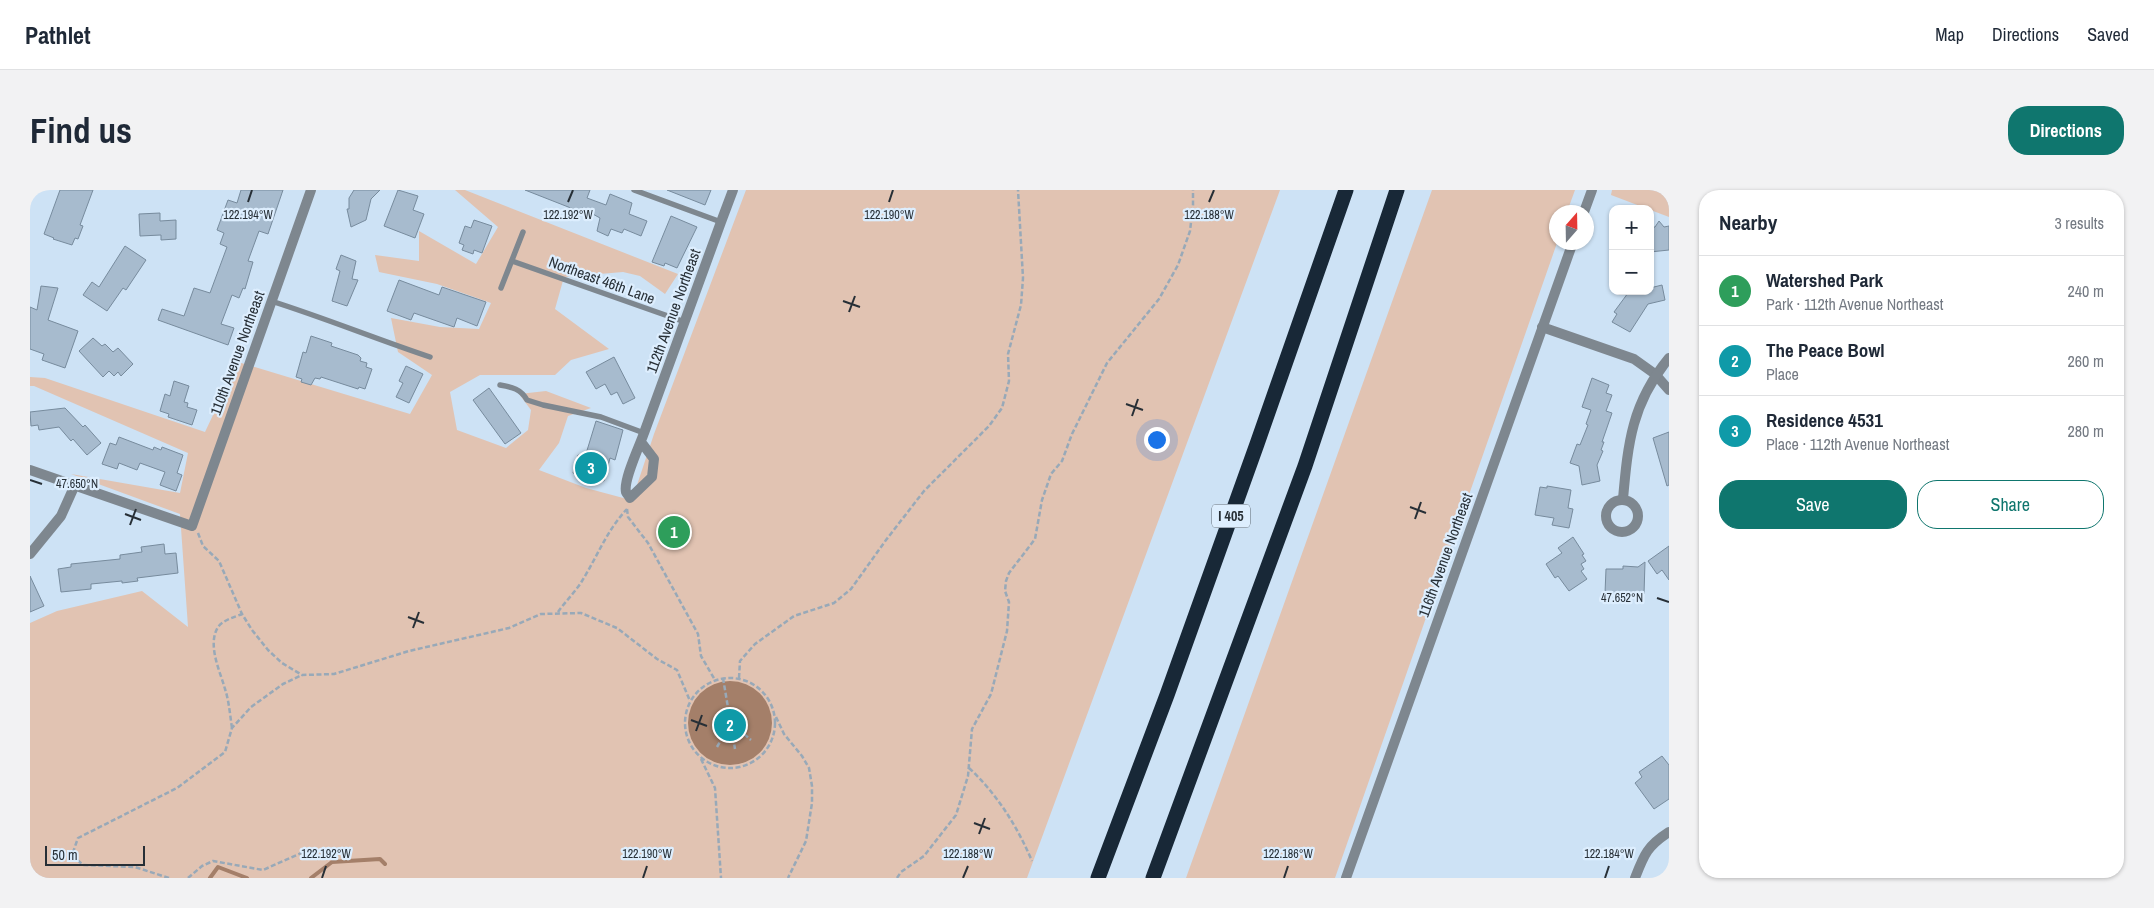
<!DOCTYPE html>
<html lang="en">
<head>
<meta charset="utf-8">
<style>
  :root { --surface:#fff; --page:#f2f2f3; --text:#1f2937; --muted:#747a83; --line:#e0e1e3; --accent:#0f766e }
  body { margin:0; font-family:"Archivo Narrow",sans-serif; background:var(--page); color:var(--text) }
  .controls { position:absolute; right:15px; top:15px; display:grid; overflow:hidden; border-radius:10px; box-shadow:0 1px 4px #0004 }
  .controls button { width:45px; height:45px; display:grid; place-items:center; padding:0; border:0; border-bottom:1px solid var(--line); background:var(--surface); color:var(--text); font:25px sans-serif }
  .compass { position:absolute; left:1519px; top:15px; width:45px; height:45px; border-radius:50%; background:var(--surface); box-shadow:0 1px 4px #0004; rotate:20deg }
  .scale { position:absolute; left:15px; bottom:12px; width:100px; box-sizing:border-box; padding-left:5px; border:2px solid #272f36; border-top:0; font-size:14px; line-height:18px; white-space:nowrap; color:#272f36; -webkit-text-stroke:4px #ddeefe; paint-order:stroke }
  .you { position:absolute; left:1126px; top:249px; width:18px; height:18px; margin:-12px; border:4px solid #fff; border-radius:50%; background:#1a73e8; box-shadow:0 0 0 8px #1a73e833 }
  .badge { display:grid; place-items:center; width:32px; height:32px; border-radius:50%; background:var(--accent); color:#fff; font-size:16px; font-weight:700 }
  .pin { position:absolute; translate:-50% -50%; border:2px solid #fff; box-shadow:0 1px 5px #0006 }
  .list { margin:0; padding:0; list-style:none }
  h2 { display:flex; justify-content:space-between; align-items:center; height:65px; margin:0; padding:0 20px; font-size:21px }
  h2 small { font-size:16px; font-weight:400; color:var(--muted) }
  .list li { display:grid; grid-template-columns:32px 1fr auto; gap:15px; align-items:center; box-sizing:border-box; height:70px; padding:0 20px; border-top:1px solid var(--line) }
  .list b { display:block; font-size:19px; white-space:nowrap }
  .list p { margin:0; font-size:16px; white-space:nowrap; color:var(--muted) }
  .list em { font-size:16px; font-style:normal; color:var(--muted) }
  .actions { display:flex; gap:10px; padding:15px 20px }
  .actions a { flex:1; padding:11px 0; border:1px solid var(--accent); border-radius:20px; text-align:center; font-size:18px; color:var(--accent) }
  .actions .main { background:var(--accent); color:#fff }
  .map { position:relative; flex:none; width:1639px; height:688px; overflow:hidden; border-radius:20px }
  header { display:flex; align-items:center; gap:30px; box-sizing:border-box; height:70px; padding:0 25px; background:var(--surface); border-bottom:1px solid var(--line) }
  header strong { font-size:24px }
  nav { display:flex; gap:28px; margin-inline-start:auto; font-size:18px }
  .intro { display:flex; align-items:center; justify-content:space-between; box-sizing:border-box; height:120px; padding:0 30px }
  h1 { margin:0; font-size:35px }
  .button { padding:12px 22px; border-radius:20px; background:var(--accent); color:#fff; font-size:18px; font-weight:700 }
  main { display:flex; gap:30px; padding:0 30px }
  aside { flex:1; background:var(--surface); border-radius:20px; box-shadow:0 1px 4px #0004 }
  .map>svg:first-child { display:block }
</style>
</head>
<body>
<header>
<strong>Pathlet</strong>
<nav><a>Map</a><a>Directions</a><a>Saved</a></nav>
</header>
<div class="intro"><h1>Find us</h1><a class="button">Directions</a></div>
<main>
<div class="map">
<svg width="1639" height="688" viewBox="0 0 1639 688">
  <rect width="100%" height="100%" fill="#cde2f5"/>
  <!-- green -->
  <g fill="#e1c3b2">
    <polygon points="425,0 435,0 648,84 635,104 610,86 593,82 534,87 525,119 579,159 541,170 525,185 450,185 420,202 427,240 476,258 498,240 501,220 489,204 516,201 561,218 538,226 529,253 509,280 556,298 597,309 603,307 624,244 716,0 1250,0 997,688 0,688 0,433 27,421 112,401 158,437 150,324 41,284 150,303 158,263 4,196 0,196 0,187 15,188 175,242 208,172 380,224 402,185 368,162 361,128 410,137 449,139 461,113 407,94 349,82 345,65 389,71 389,41 446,74 468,37"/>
    <polygon points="1402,0 1545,0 1537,22 1526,22 1527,53 1305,688 1156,688"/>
    <polygon points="1582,0 1639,0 1639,27 1581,5"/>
  </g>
  <!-- water -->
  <circle fill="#a47f69" cx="700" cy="533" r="42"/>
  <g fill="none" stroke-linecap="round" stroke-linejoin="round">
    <!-- stream -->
    <g stroke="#a47f69" stroke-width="4">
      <polyline points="180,688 188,677 217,688"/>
      <polyline points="281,688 302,672 350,669 355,674"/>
    </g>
  </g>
  <!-- building -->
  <g fill="#a7bbce" stroke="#778b9d">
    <polygon points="30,0 63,0 50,35 53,36 48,49 45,48 42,55 23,49 24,48 14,44"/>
    <polygon points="211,0 253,0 238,44 229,41 218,71 223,72 215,99 213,98 209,108 202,105 191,134 204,138 198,155 128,130 132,119 154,126 164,98 180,103 197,57 190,54 194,43 187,40 198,10 207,13"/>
    <polygon points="324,0 350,0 341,9 336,30 321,37 317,19 319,19 319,8"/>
    <polygon points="368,0 388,6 383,20 394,24 385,48 354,36"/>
    <polygon points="495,0 560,0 557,8 576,15 580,4 602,13 599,24 617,31 611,46 594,39 592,43 581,39 578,46 567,41 570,28 552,18 551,22"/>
    <polygon points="637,0 681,0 675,15"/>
    <polygon points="130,23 130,31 146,30 146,49 131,50 131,45 110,46 109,24"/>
    <polygon points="641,26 667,37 647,78 635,73 634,76 622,72"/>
    <polygon points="444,30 462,36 452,63 444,60 443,64 432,60 434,55 429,53 435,36 441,38"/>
    <polygon points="1629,31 1634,37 1639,36 1639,60 1620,62 1620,38 1625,37"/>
    <polygon points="95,56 116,70 96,100 93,98 77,121 53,105 62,92 69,97"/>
    <polygon points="311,65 326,71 322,89 328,90 317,116 302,111 310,81 306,79"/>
    <polygon points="369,90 409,105 412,97 456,112 447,136 427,128 424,137 384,123 381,130 357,121"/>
    <polygon points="1632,95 1635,110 1618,114 1600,142 1582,132 1587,124 1584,122 1598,103 1620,101 1620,98"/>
    <polygon points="11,96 28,98 18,130 48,141 35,178 12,170 14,164 0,159 0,117 7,120"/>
    <polygon points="281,146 302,153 301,156 328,165 331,168 330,171 337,173 336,177 342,179 335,199 329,197 328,199 291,187 290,189 285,188 281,195 271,192 272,189 266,187 273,162 276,163"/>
    <polygon points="63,148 72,156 75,154 83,162 88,158 103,174 91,186 88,182 84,186 79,181 73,187 49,161"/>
    <polygon points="584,167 605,208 593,214 587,202 581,205 575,194 566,199 556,182"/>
    <polygon points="376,176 393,184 379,213 366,207 373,193 369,191"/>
    <polygon points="1562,188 1579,195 1576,203 1582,205 1576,221 1582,223 1572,252 1574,252 1571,260 1573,261 1567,275 1570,291 1552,295 1549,276 1540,273 1547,254 1550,255 1558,235 1556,234 1561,220 1552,217"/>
    <polygon points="144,191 159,196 154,212 158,213 157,217 167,220 162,235 138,227 139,224 130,221 135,204 140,206"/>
    <polygon points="459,198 491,243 475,254 443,210"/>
    <polygon points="35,218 53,237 55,235 71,253 57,265 43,249 41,251 29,237 9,240 8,235 1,236 0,222"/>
    <polygon points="566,231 593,240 585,270 580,268 574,291 543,283 548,265 555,267"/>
    <polygon points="1639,242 1639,295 1637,296 1623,248"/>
    <polygon points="89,247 123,260 124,257 131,260 132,257 153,265 147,283 152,285 146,301 130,295 135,282 110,273 107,280 89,273 87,279 72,274 80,253 86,255"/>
    <polygon points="1517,296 1541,300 1538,318 1543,319 1539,338 1522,335 1524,328 1505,325 1510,297 1517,298"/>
    <polygon points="1543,347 1554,364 1552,365 1556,371 1551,374 1554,379 1551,381 1557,389 1539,401 1528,386 1525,388 1516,374 1532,363 1528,358"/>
    <polygon points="134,354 135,364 146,363 148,383 107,388 108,391 92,393 92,391 61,394 61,399 31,402 28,379 41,377 41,374 90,369 90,365 112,362 111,357"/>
    <polygon points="1639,356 1639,390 1632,380 1627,384 1618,371"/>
    <polygon points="1615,372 1614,404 1608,404 1608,406 1575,403 1576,379 1593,379 1593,376 1608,377"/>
    <polygon points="0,386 14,416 0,422"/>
    <polygon points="1632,566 1639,575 1639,609 1624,619 1605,593 1612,587 1609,582"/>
  </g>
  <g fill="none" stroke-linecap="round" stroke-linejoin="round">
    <!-- path -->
    <g stroke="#98a9b8" stroke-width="2.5" stroke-dasharray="5 2.5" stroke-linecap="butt">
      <polyline points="597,319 598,327 618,353 668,444 671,466 685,490"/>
      <polyline points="168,343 173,356 189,371 212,424 222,440 238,460 252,473 272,485 304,484 379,461 479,438 511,424 551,423 587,438 627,469 647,480 660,511"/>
      <path d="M 528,422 C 535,412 546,401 552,391 C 567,367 577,340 597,319"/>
      <circle cx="700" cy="533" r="45"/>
      <polyline points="693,488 705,559"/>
      <polyline points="709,488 710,471 725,454 764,426 804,413 821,399 856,350 894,301 959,236 972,218 979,191 978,164 991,115 993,88 988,0"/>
      <polyline points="746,527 754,544 772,566 779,578 782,596 782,613 776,651 758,688"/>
      <path d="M 202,538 C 200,525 199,511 195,499 C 190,481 177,455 188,437 C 193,430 205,427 212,424"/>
      <polyline points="687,557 701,533 721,550"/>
      <polyline points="671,569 685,598 691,688"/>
      <path d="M 939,578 C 967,604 987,636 1002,671"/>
      <polyline points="139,688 105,677 53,675 42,665 48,648 147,598 195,562 202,538 221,517 253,494 272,485"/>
      <polyline points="158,688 172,676 183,671 233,680 278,660"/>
      <polyline points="867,688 871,682 894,666 926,625 938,586 942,539 961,504 977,441 979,412 975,401 976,391 979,383 1005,349 1012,310 1021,284 1032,271 1042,244 1077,173 1129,109 1148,75 1160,41 1163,15 1163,0"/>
    </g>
    <!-- service -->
    <g stroke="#7e878f" stroke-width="5.5">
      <polyline points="604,0 691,32"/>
      <polyline points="482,71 655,132"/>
      <polyline points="471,98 493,42"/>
      <path d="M 241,111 C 295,128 346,149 400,167"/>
      <path d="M 470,195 C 482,197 491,199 497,210 L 513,215 L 571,227 L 614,243"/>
    </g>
    <!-- minor -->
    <g stroke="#7e878f" stroke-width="10">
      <polyline points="1512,137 1604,169 1625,184 1639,200"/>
      <path d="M 611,252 L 624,269 L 622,287 L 600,308 C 599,306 597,304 596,302 C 593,290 610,255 614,243 L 691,32 L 703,0"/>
      <polyline points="0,280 162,336 281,0"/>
      <path d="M 1593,309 C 1598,252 1602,213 1639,168"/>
      <circle cx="1592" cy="326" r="16"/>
      <polyline points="0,364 31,326 44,297"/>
      <path d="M 1605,688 C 1614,665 1617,656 1639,642"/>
    </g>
    <!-- tertiary -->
    <g stroke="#7e878f" stroke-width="10">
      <polyline points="1554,22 1562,0"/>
      <polyline points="1316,688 1543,52"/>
    </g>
    <!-- motorway -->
    <g stroke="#182837" stroke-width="15">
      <polyline points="1068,688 1137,505 1227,254 1316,0"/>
      <polyline points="1123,688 1275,276 1367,0"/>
    </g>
  </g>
  <!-- ticks -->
  <path fill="none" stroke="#272f36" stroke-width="2" d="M 218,12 L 222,0M 538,12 L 543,0M 859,12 L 863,0M 1179,12 L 1184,0M 813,111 L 830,117M 819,122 L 825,106M 1096,214 L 1113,220M 1102,226 L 1108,209M 0,290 L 12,294M 1380,317 L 1396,323M 95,324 L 111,330M 1385,329 L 1391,312M 100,335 L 106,319M 1627,408 L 1639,412M 378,427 L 394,433M 383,438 L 389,422M 661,530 L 677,536M 666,541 L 672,525M 944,633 L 960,639M 949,644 L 955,628M 292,688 L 296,676M 613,688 L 617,676M 933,688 L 938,676M 1254,688 L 1258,676M 1575,688 L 1579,676"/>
  <g text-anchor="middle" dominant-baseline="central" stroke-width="4.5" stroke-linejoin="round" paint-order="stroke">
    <!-- shield labels -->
    <rect fill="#ddeefe" stroke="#5e6872" stroke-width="1" x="1182" y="314.5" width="38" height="23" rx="4"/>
    <g font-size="14" font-weight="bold" fill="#272f36">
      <text x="1201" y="326">I 405</text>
    </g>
    <!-- street labels -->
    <g font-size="15" fill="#272f36" stroke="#ddeefe">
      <text transform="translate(572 90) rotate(20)">Northeast 46th Lane</text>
      <text transform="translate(643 121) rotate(-70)">112th Avenue Northeast</text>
      <text transform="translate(207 163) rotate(-70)">110th Avenue Northeast</text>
      <text transform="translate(1415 365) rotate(-70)">116th Avenue Northeast</text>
    </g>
  </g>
  <g font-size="12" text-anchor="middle" fill="#272f36" stroke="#ddeefe" stroke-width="4.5" stroke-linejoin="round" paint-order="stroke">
    <text x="218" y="29">122.194°W</text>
    <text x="538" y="29">122.192°W</text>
    <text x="859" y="29">122.190°W</text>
    <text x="1179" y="29">122.188°W</text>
    <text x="47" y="298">47.650°N</text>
    <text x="1592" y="412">47.652°N</text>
    <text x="296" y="668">122.192°W</text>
    <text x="617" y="668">122.190°W</text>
    <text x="938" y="668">122.188°W</text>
    <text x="1258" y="668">122.186°W</text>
    <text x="1579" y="668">122.184°W</text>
  </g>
</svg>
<div class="controls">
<button>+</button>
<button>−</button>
</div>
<svg class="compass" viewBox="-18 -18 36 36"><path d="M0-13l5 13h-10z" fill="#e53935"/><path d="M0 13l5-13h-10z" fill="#747a83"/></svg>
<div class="scale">50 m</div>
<div class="you"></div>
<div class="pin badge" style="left:644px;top:342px;background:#2e9e5b">1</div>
<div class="pin badge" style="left:700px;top:535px;background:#0f9aa8">2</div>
<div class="pin badge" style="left:561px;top:278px;background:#0f9aa8">3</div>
</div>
<aside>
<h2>Nearby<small>3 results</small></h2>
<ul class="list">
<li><span class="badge" style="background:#2e9e5b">1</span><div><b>Watershed Park</b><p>Park · 112th Avenue Northeast</p></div><em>240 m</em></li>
<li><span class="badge" style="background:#0f9aa8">2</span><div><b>The Peace Bowl</b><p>Place</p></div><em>260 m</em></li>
<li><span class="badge" style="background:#0f9aa8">3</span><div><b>Residence 4531</b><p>Place · 112th Avenue Northeast</p></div><em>280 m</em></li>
</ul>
<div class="actions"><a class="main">Save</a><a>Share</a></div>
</aside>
</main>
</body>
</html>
